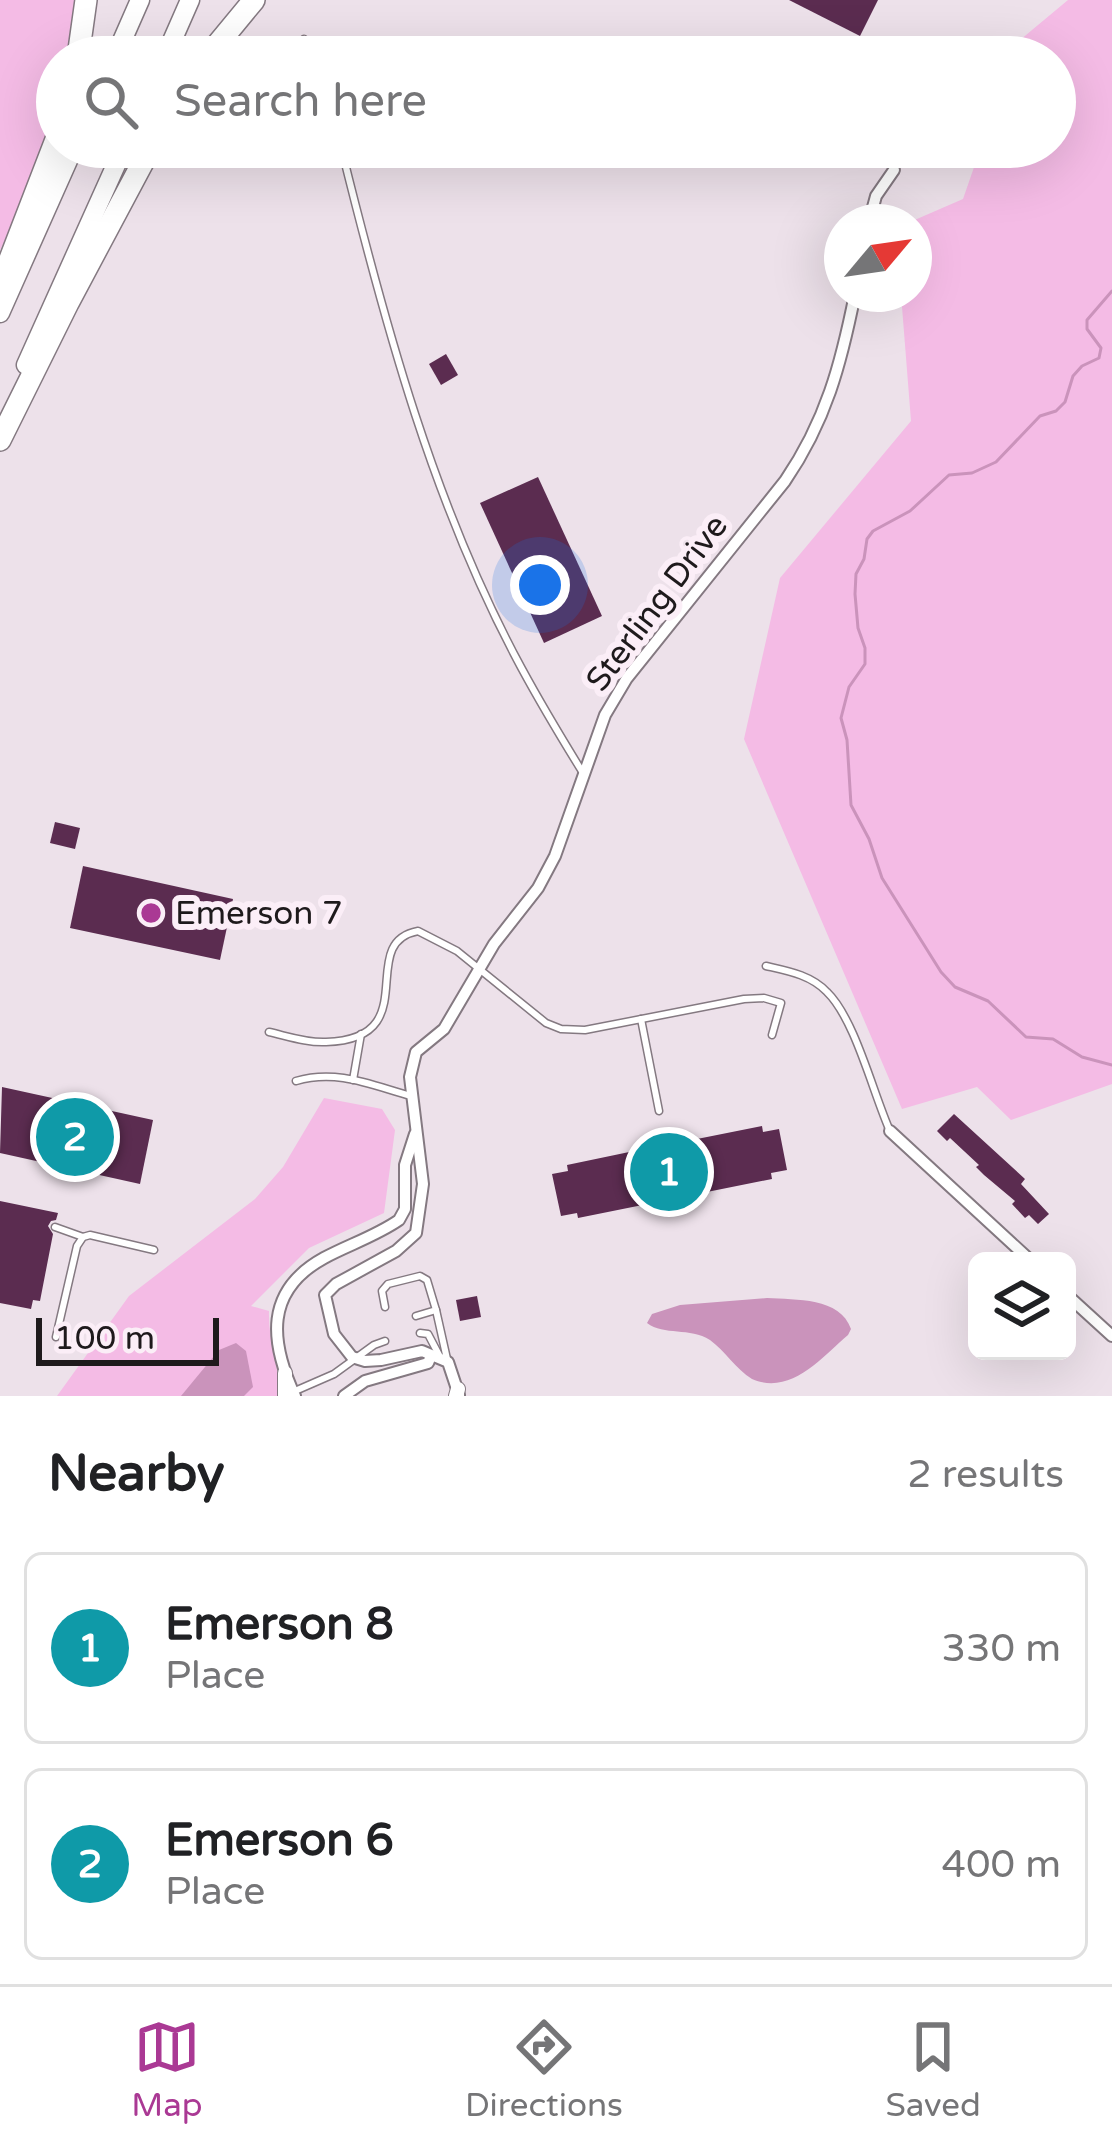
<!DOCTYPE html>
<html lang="en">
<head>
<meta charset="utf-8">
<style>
  :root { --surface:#fff; --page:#f6f6f6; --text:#202124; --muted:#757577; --line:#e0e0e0; --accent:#aa3994 }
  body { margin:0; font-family:"Varela Round",sans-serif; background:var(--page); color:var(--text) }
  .controls { position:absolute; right:36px; bottom:36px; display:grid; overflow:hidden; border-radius:18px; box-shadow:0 12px 48px #0002 }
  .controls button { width:108px; height:108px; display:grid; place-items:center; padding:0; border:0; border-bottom:3px solid var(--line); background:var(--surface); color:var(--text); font:60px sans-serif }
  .compass { position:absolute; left:824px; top:204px; width:108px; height:108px; border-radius:50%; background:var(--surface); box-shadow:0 12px 48px #0002; rotate:61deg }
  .scale { position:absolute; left:36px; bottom:30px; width:183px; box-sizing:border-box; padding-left:12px; border:6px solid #1e1a1c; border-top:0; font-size:33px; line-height:42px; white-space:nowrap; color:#1e1a1c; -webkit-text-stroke:9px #fbeef7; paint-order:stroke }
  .you { position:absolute; left:540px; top:585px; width:42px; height:42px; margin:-30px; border:9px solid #fff; border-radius:50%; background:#1a73e8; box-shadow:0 0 0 18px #1a73e833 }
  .badge { display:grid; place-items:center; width:78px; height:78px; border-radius:50%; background:var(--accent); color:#fff; font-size:39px; font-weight:700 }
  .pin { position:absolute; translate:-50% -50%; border:6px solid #fff; box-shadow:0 3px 12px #0006 }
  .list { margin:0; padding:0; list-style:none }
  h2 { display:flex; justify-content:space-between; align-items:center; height:156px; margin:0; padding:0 48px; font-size:51px }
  h2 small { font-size:39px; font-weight:400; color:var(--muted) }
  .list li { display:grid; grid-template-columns:78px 1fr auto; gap:36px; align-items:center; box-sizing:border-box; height:192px; margin:0 24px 24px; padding:0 24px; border:3px solid var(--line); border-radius:18px }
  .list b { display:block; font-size:45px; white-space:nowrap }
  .list p { margin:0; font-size:39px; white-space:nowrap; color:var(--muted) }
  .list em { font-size:39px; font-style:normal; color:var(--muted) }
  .icon { flex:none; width:66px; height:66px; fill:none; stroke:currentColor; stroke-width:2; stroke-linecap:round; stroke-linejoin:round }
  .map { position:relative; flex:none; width:1112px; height:1396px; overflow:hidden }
  .search { position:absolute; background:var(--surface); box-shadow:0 12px 48px #0002; left:36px; right:36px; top:36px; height:132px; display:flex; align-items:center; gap:30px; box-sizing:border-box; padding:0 42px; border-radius:66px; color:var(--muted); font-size:45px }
  .sheet { height:588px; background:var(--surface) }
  nav { display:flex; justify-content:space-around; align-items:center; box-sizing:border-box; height:168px; border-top:3px solid var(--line); background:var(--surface); font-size:33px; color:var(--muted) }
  nav a { display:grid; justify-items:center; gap:6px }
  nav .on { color:var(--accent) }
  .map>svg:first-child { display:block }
</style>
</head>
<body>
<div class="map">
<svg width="1112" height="1396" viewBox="0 0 1112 1396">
  <rect width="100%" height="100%" fill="#ede1ea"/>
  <!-- green -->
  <g fill="#f4bbe5">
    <path d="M 0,0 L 74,0 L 73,28 L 65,57 L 57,57 C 57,123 31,193 0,250 Z"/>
    <polygon points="1068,0 1112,0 1112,1084 1011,1120 977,1087 902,1109 744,739 780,578 911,421 901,294 914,294 914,222 910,222 963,199 981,147 1055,147 1055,57 1014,57 1020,40"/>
    <path d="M 324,1098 L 382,1109 L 395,1130 L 384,1213 L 309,1248 L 251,1306 L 269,1311 C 268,1343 280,1366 279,1396 L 57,1396 L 129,1296 L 255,1199 L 283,1167 Z"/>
  </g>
  <!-- water -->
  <g fill="#ca93bb">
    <path d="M 767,1298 C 796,1300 840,1297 851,1329 L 848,1335 C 822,1357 791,1396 752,1379 C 736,1369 725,1351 710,1340 C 690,1327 664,1336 647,1323 L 652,1314 L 680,1305 Z"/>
    <polygon points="236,1343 246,1351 253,1387 244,1396 181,1396 219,1350"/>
  </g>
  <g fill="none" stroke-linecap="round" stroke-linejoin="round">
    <!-- stream -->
    <polyline stroke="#ca93bb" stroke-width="3" points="1112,291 1087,320 1087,329 1101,348 1099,358 1082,366 1073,376 1065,402 1056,411 1040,416 996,462 972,473 949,475 910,511 873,531 867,539 864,559 856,574 855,594 858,628 865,648 865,664 849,687 841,718 847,740 851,805 869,839 882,878 941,972 955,987 988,1001 1026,1037 1053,1039 1082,1057 1112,1065"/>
  </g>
  <!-- building -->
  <g fill="#5b2c50">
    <polygon points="789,0 878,0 860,36"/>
    <polygon points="446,354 458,375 441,385 429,364"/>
    <polygon points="538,477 602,616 544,643 480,503"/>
    <polygon points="55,822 80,828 75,849 50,843"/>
    <polygon points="83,866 233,899 220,960 70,928"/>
    <polygon points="2,1087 153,1120 140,1184 0,1153"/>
    <polygon points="954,1114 1025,1179 1021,1184 1049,1214 1038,1224 1029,1215 1025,1218 1012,1204 1015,1201 984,1175 976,1167 979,1165 950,1138 947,1141 937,1131"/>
    <polygon points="762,1126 763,1132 779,1129 787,1170 771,1173 772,1179 578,1218 577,1213 561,1216 552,1174 568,1171 567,1165 634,1151 634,1149 652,1145 651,1142 674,1137 675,1140 692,1136 692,1140"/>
    <polygon points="0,1201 58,1213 56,1220 51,1221 48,1226 53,1234 40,1301 33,1300 31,1309 0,1303"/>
    <polygon points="477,1296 481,1317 460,1321 456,1300"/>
  </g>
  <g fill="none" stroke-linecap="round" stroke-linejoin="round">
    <!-- service casing -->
    <g stroke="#847981" stroke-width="9">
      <g id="service">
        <polyline points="304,39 314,57"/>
        <path d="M 341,147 C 385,325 434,507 522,669 C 541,704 562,739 583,773"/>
        <path d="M 766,966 C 788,971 811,975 827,992 C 855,1019 873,1093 890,1131"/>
        <polyline points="641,1019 659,1111"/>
        <path d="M 269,1032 C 287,1036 307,1043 326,1042 C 427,1039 354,943 418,931 L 457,951 L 546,1023 L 561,1029 L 585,1030 L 744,999 L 764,998 L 781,1003 L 772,1035"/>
        <polyline points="353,1080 361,1034"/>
        <path d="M 296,1081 C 337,1069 371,1085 411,1096"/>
        <polyline points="55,1227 83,1237"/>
        <polyline points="385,1307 382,1291 388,1284 420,1276 427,1280 436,1310 416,1316"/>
        <polyline points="436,1310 447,1359"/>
        <polyline points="420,1333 428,1334 439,1355"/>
        <polyline points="56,1337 77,1246 83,1237 90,1235 154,1250"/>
        <polyline points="295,1391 334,1374 374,1345 385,1341"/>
      </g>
    </g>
    <!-- minor casing -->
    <g stroke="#847981" stroke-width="14">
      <g id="minor">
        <polyline points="869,222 876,196 894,170"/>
        <polyline points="890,1131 1031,1261"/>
        <polyline points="1067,1295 1112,1336"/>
        <path d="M 459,1395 L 448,1362 L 422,1351 L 381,1360 L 365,1361 L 352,1357 L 334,1334 L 325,1295 L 336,1284 L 396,1251 L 416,1233 L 423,1184 L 410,1077 L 416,1052 L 444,1029 L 494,944 L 538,888 L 555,856 L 605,715 L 627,678 L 785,481 C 826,421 841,364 855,294"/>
        <path d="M 295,1396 C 270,1342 264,1291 324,1258 C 348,1245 376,1236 399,1220 L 405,1209 L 405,1165 L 415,1134"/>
        <polyline points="344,1396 365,1381 428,1363 431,1356"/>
      </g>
    </g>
    <!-- tertiary casing -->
    <g stroke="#847981" stroke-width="16">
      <g id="tertiary">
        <polyline points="285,1396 285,1373"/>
        <polyline points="456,1396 458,1389"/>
      </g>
    </g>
    <!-- primary casing -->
    <g stroke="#847981" stroke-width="21">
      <g id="primary">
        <polyline points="115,57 140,0"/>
        <polyline points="165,57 190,0"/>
        <polyline points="0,313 74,147"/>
        <polyline points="26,365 124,147"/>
      </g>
    </g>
    <!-- motorway casing -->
    <g stroke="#847981" stroke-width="24">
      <g id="motorway">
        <polyline points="78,57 86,0"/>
        <polyline points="207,57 254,0"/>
        <polyline points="0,285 57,137"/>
        <polyline points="0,440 68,303 151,147"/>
      </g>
    </g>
    <!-- service -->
    <use href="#service" stroke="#fff" stroke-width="6"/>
    <!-- minor -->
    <use href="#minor" stroke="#fff" stroke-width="10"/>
    <!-- tertiary -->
    <use href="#tertiary" stroke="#fff" stroke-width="14"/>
    <!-- primary -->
    <use href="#primary" stroke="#fff" stroke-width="18"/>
    <!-- motorway -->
    <use href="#motorway" stroke="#fff" stroke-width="21"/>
  </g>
  <!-- markers -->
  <circle fill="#aa3994" stroke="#fbeef7" stroke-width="4.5" cx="151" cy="913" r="12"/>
  <g text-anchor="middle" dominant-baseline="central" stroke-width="12" stroke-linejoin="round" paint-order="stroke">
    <!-- street labels -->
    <g font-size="33" fill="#1e1a1c" stroke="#fbeef7">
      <text transform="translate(657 603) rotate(-53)">Sterling Drive</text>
    </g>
    <!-- poi labels -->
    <g font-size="33" fill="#1e1a1c" stroke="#fbeef7" text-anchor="start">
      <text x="175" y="913">Emerson 7</text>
    </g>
  </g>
</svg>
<div class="controls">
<button><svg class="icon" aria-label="layers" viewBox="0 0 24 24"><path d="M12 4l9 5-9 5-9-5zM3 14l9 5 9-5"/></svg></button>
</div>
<svg class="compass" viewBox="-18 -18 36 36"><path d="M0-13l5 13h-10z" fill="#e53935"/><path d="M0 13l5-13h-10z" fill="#757577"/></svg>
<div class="scale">100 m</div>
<div class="you"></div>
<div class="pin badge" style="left:669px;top:1172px;background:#0f9aa8">1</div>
<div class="pin badge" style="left:75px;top:1137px;background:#0f9aa8">2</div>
<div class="search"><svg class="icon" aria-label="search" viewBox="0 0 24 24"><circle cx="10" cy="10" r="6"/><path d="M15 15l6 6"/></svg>Search here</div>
</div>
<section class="sheet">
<h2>Nearby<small>2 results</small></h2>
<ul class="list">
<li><span class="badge" style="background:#0f9aa8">1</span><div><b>Emerson 8</b><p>Place</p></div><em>330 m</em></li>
<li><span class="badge" style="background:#0f9aa8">2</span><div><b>Emerson 6</b><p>Place</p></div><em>400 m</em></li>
</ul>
</section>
<nav>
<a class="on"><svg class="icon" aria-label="map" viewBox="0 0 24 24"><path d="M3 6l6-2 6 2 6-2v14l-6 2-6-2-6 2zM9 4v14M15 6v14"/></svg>Map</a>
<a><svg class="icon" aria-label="directions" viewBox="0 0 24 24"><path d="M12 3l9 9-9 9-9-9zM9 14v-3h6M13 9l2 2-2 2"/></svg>Directions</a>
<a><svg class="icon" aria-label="saved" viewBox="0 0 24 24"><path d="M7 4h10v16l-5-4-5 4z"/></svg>Saved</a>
</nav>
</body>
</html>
